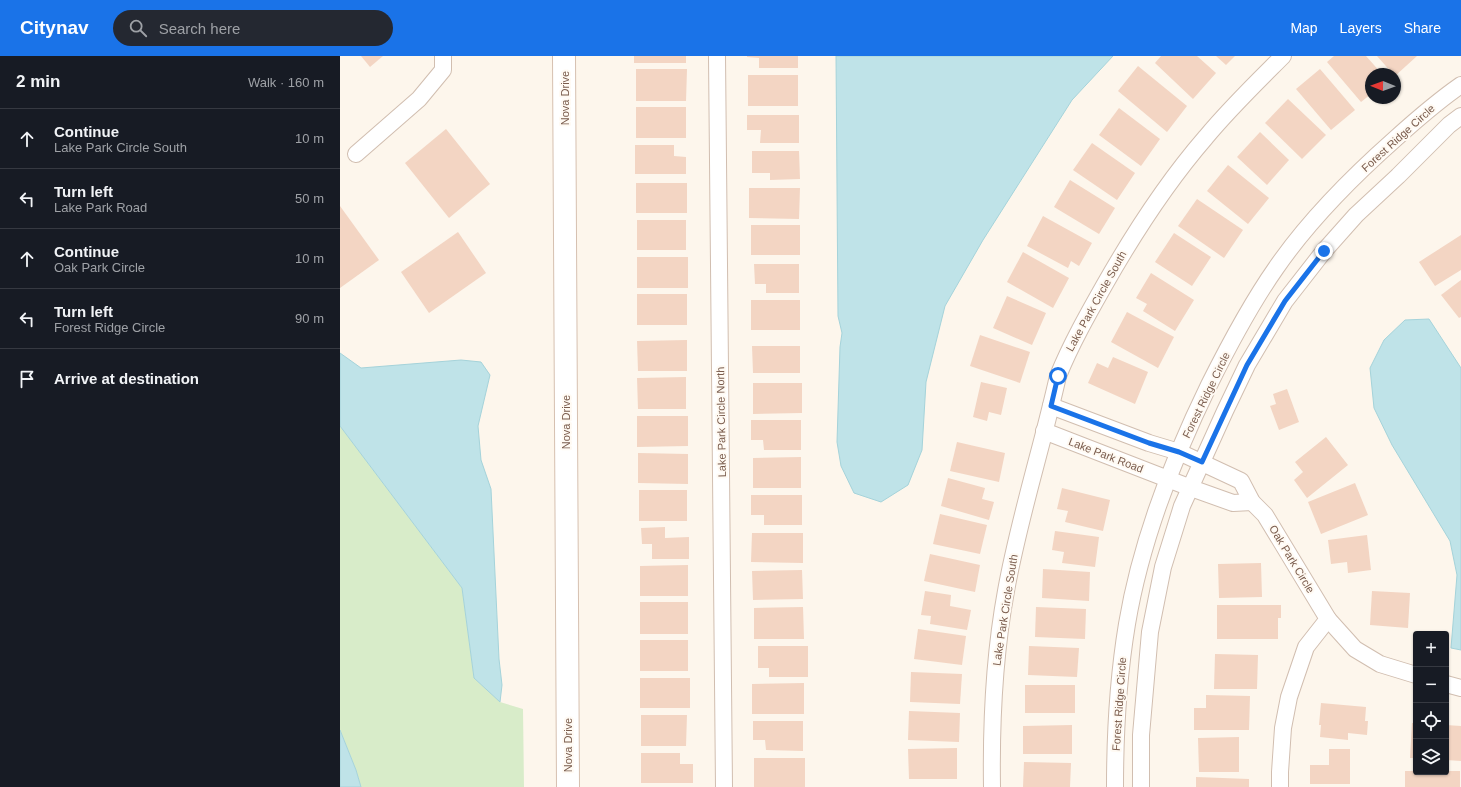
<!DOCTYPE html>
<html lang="en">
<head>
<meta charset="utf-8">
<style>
  :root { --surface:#171b24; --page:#242831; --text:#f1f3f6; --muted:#9ea1a6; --line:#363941; --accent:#1a73e8 }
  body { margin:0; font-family:Arial,sans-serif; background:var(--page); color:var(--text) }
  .controls { position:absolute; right:12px; bottom:12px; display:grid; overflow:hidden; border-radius:4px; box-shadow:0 1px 3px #0004 }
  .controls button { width:36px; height:36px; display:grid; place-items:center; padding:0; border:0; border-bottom:1px solid var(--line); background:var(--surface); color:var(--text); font:20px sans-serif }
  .compass { position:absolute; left:1025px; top:12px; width:36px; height:36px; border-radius:50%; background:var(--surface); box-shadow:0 1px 3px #0004; rotate:271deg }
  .stop { position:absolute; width:12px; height:12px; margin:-9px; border:3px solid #1a73e8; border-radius:50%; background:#fff }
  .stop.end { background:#1a73e8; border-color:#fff; box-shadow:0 1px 4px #0008 }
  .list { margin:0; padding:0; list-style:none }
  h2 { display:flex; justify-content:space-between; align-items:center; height:52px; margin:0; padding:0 16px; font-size:17px }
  h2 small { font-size:13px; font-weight:400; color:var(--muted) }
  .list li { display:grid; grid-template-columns:26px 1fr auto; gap:12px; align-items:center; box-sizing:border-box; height:60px; padding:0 16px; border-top:1px solid var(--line) }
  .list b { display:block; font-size:15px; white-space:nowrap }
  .list p { margin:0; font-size:13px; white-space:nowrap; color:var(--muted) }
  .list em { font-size:13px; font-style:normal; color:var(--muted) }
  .icon { flex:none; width:22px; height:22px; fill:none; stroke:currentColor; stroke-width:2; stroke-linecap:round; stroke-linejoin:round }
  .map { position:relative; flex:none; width:1121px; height:731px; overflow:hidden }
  header { display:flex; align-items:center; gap:24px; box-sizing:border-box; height:56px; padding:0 20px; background:var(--accent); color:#fff }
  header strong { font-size:19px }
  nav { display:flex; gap:22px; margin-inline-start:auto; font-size:14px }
  .search { width:280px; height:36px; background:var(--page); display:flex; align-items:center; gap:10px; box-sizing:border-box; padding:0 14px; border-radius:22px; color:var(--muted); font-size:15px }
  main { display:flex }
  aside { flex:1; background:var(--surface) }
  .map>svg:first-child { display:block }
</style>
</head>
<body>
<header>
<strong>Citynav</strong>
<div class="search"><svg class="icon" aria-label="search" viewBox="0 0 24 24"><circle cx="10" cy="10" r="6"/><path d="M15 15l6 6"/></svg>Search here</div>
<nav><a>Map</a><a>Layers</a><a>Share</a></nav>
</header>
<main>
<aside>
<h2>2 min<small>Walk · 160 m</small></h2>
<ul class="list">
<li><svg class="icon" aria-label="ahead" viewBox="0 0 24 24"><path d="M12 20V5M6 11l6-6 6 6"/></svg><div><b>Continue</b><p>Lake Park Circle South</p></div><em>10 m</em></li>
<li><svg class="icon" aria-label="left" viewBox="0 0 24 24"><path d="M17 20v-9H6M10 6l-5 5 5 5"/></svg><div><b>Turn left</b><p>Lake Park Road</p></div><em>50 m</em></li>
<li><svg class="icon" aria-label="ahead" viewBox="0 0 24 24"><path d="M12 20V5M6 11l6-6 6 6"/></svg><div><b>Continue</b><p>Oak Park Circle</p></div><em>10 m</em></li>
<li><svg class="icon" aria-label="left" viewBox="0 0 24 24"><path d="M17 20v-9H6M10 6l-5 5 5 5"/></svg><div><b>Turn left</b><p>Forest Ridge Circle</p></div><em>90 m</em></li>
<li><svg class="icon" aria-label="arrive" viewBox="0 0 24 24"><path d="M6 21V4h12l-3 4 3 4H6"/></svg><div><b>Arrive at destination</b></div></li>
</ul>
</aside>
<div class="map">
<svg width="1121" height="731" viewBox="0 0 1121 731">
  <rect width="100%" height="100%" fill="#fdf6ec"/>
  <!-- green -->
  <polygon fill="#d8ecc9" points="0,370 122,532 134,622 160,646 183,653 184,731 21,731 16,714 0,674"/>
  <!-- water -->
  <g fill="#bfe3e8" stroke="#a5d3da">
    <polygon points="496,0 773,0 732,44 643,184 605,250 586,326 582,394 568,429 541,446 514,437 501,410 497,386 500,291 502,277 498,260"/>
    <polygon points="1089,263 1121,312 1121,594 1111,592 1117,519 1110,485 1052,389 1034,352 1030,312 1044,284 1065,264"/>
    <polygon points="0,297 21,312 121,304 141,306 150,319 138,370 141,404 151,433 159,603 162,629 160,646 134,622 122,532 0,370"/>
    <polygon points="0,674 16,714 21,731 0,731"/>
  </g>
  <!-- building -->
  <g fill="#f3d5c3">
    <polygon points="21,0 43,0 30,11"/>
    <rect x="294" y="0" width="52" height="7"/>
    <polygon points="407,0 458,0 458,12 419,12 419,2 407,1"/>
    <polygon points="821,0 857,0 876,17 853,43 815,7"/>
    <polygon points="876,0 895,0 886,9"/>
    <polygon points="994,0 1026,0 1042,18 1031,18 1031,38 1021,46 987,6"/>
    <polygon points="1037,0 1077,0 1055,20 1055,18 1053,18"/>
    <polygon points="798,10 847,50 827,76 778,35"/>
    <polygon points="296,13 347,13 346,45 296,45"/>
    <polygon points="980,13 1015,54 991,74 956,33"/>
    <rect x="408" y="19" width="50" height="31"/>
    <polygon points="948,43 986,79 962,103 925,67"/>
    <rect x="296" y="51" width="50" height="31"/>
    <polygon points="779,52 820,83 801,110 759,79"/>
    <polygon points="407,59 459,59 459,87 420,87 421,74 407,74"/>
    <polygon points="106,73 150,128 109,162 65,107"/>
    <polygon points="920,76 949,104 927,129 897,101"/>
    <polygon points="752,87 795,117 777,144 733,114"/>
    <polygon points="295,89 334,89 334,100 346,101 346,118 295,118"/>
    <polygon points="412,95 459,95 460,123 430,124 430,117 412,117"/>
    <polygon points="888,109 929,142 908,168 867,135"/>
    <polygon points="730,124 775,152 759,178 714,151"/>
    <rect x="296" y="127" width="51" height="30"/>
    <polygon points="409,132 460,132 459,163 409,162"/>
    <polygon points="857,143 903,174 884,202 838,170"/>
    <polygon points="0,150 39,204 0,232"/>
    <polygon points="703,160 752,187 739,210 731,205 728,212 687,190"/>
    <rect x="297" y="164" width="49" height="30"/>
    <rect x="411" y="169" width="49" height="30"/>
    <polygon points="118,176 146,217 89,257 61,216"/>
    <polygon points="834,177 871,201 852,230 815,206"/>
    <polygon points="1121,179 1121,214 1095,230 1079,206"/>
    <polygon points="683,196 729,222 713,252 667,226"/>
    <rect x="297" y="201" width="51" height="31"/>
    <polygon points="414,208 459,208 459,237 426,237 426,228 415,228"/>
    <polygon points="811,217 854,244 835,275 803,255 807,248 796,242"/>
    <polygon points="1121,224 1121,261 1119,262 1101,239"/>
    <rect x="297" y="238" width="50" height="31"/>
    <polygon points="667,240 706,257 692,289 653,272"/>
    <rect x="411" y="244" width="49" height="30"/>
    <polygon points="787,256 834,281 818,312 771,286"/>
    <polygon points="640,279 690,296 680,327 630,310"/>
    <polygon points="347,284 347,315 298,315 297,285"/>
    <polygon points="412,290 460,290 460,317 413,317"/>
    <polygon points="773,301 808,316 795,348 748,327 757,307 768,312"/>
    <polygon points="346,321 346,353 298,353 297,322"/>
    <polygon points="641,326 667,332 661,359 649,356 647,365 633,361"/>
    <polygon points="413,327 462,327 462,357 413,358"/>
    <polygon points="947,333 959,366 939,374 930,350 936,348 933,338"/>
    <polygon points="297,360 348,360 348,390 297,391"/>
    <polygon points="411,364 461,364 461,394 424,394 423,384 411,384"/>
    <polygon points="986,381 1008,409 967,442 954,424 963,416 955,406"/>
    <polygon points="617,386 665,397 659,426 610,415"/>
    <polygon points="298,397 348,398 348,428 298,427"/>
    <polygon points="461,401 461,432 413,432 413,402"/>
    <polygon points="608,422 645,432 642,443 654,446 649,464 601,450"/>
    <polygon points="1015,427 1028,459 981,478 968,446"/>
    <polygon points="722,432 770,444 763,475 725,466 728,455 717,453"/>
    <rect x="299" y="434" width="48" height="31"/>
    <polygon points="411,439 462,439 462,469 424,469 424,459 411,459"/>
    <polygon points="600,458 647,469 640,498 593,488"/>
    <polygon points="325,471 325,482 349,481 349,503 312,503 312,488 302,488 301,472"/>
    <polygon points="715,475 759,481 755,511 722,507 724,496 712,494"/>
    <polygon points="412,477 463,477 463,507 411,506"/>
    <polygon points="1027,479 1031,514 1008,517 1007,506 991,508 988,484"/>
    <polygon points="590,498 640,509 635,536 584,525"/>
    <polygon points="921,507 922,541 879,542 878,508"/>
    <polygon points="348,509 348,540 300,540 300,510"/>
    <polygon points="703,513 750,516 749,545 702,542"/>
    <polygon points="462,514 463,543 413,544 412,515"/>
    <polygon points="585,535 611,539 610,550 631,554 627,574 590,568 591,560 581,559"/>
    <polygon points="1032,535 1070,537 1068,572 1030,569"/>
    <rect x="300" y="546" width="48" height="32"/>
    <polygon points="877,549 941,549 941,562 938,562 938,583 877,583"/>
    <polygon points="463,551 464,583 414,583 414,552"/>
    <polygon points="696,551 746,553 745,583 695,581"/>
    <polygon points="578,573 626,580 622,609 574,603"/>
    <rect x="300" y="584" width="48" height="31"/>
    <polygon points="418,590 468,590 468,621 429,621 429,612 418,612"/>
    <polygon points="689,590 739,592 737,621 688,619"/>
    <polygon points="875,598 918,599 917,633 874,633"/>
    <polygon points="571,616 622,618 620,648 570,646"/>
    <rect x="300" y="622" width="50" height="30"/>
    <polygon points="464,627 464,658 412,658 412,628"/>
    <rect x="685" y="629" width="50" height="28"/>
    <polygon points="866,639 910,640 909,674 854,674 854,652 866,652"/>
    <polygon points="981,647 1026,651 1025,665 1028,665 1027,679 1008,677 1008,684 980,681 981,669 979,669"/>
    <polygon points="569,655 620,657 619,686 568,684"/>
    <polygon points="301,659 347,659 346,690 301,690"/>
    <polygon points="413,665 463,665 463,695 426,694 425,684 413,684"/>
    <polygon points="1072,667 1076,667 1076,702 1070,702"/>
    <polygon points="732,669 732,698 683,698 683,670"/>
    <polygon points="1106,669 1121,670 1121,705 1106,704"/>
    <polygon points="899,681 899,716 859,716 858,682"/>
    <polygon points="617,692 617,723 569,723 568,693"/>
    <polygon points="989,693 1010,693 1010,728 970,728 970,709 989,709"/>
    <polygon points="301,697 340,697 340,708 353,708 353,727 301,727"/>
    <rect x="414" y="702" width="51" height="29"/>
    <polygon points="684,706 731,707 730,731 683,731"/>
    <rect x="1065" y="715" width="55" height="16"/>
    <polygon points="856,721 909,723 909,731 856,731"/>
  </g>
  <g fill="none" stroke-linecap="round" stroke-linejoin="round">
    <!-- street casing -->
    <g stroke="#d1beb0" stroke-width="18">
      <g id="street">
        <polyline points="377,0 384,731"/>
        <polyline points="16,98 79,43 103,14 103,0"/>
        <polyline points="711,350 809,387 839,396 901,425 912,446 925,459 988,563 966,591 949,641 943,672 940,716 940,731"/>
        <polyline points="704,375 851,432 893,447 912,446"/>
        <polyline points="988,563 1015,593 1040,608 1076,619"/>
        <polyline points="1106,628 1121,632"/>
        <path d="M 652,731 C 651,665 654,600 666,535 C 679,462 702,392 718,320 C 731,288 748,258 765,228 C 794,177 827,126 866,81 C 890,52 917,26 943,0"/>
        <path d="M 775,731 C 775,677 778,622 787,568 C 801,484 832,405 869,329 C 889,289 910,249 936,212 C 969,164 1011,122 1055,83 C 1076,64 1098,45 1121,29"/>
        <polyline points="801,731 801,679 810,576 823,511 842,450 885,355 907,309 945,245 984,195 1016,159 1058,120 1109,69 1121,60"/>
      </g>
    </g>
    <!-- secondary casing -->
    <g stroke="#d6c0b0" stroke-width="24">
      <polyline id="secondary" points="224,0 228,731"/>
    </g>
    <!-- street -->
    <use href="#street" stroke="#fff" stroke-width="16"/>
    <!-- secondary -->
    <use href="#secondary" stroke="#fff" stroke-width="22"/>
  </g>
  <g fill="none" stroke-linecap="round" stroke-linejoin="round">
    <!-- route -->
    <polyline stroke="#1a73e8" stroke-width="5" points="718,320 711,350 809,387 839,396 862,406 907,309 945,245 984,195"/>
  </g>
  <g text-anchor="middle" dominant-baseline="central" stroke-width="4" stroke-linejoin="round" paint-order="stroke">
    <!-- street labels -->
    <g font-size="11" fill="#7a5c4d" stroke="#fffaf3">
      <text transform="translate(225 42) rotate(-90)">Nova Drive</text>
      <text transform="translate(1058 82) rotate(-42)">Forest Ridge Circle</text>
      <text transform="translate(756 245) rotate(-61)">Lake Park Circle South</text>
      <text transform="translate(866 339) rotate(-64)">Forest Ridge Circle</text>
      <text transform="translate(226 366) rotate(-90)">Nova Drive</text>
      <text transform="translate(381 366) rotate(-91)">Lake Park Circle North</text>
      <text transform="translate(766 399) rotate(21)">Lake Park Road</text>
      <text transform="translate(952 503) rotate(59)">Oak Park Circle</text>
      <text transform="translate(665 554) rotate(-81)">Lake Park Circle South</text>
      <text transform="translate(779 648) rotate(-86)">Forest Ridge Circle</text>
      <text transform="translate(228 689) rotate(-90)">Nova Drive</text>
    </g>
  </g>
</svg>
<div class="controls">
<button>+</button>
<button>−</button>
<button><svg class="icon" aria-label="locate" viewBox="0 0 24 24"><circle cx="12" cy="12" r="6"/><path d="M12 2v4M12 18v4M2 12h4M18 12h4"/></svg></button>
<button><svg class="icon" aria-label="layers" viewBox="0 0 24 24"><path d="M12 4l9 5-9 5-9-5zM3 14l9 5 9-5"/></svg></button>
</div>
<svg class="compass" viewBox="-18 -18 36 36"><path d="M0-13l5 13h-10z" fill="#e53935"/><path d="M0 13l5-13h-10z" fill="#9ea1a6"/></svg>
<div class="stop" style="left:718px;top:320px"></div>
<div class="stop end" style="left:984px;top:195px"></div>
</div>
</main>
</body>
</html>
